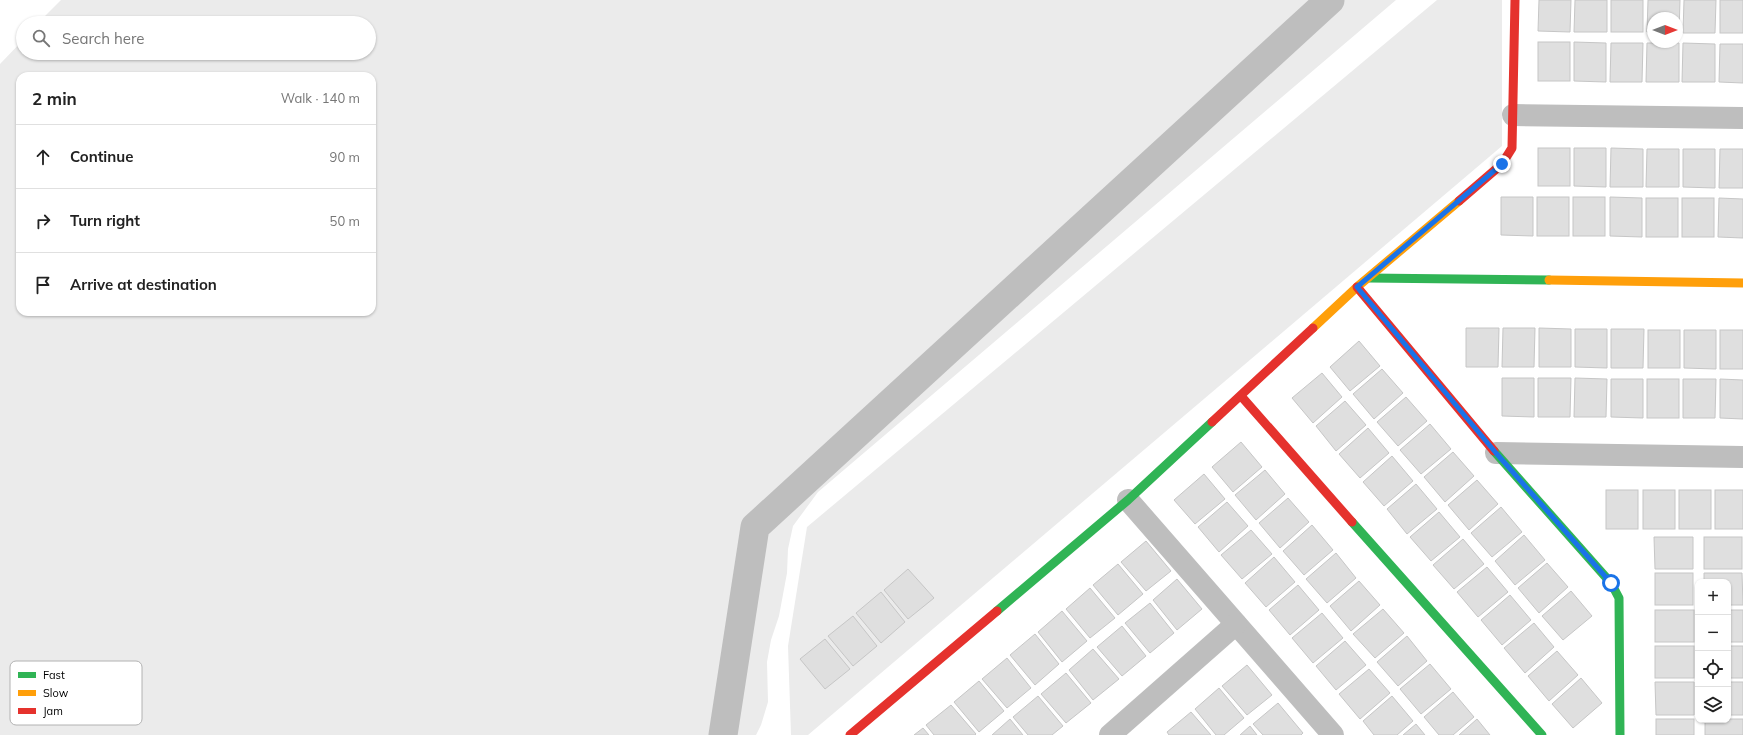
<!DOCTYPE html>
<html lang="en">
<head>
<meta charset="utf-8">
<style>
  :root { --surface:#fff; --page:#f2f2f2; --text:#222; --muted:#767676; --line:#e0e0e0 }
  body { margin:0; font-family:Mulish,sans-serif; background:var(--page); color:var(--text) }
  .controls { position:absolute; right:12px; bottom:12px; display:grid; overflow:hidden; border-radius:8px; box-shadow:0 1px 3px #0004 }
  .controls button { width:36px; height:36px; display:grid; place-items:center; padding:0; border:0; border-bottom:1px solid var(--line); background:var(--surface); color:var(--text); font:20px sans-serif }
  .compass { position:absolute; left:1647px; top:12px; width:36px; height:36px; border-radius:50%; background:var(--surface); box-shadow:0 1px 3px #0004; rotate:90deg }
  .stop { position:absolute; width:12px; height:12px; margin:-9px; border:3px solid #1a73e8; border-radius:50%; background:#fff }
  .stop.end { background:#1a73e8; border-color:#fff; box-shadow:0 1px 4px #0008 }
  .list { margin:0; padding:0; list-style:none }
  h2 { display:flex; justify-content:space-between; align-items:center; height:52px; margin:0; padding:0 16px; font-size:17px }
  h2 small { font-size:13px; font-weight:400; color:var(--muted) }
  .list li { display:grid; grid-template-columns:26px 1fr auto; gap:12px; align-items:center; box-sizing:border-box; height:64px; padding:0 16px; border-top:1px solid var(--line) }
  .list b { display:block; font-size:15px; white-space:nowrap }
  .list em { font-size:13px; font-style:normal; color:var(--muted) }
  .icon { flex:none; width:22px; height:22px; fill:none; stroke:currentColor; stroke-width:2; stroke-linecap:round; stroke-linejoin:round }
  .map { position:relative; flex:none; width:1743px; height:735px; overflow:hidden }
  .search { position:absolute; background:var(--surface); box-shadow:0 1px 3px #0004; left:16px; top:16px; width:360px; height:44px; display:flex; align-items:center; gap:10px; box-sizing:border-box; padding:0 14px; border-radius:22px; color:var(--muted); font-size:15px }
  .panel { position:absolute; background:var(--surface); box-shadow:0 1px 3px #0004; left:16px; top:72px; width:360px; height:244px; border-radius:12px }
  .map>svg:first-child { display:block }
</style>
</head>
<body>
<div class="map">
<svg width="1743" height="735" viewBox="0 0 1743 735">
  <rect width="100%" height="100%" fill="#fff"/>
  <!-- green -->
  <g fill="#ebebeb" fill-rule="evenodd">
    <path d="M 61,0 L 1396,0 L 818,492 L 793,526 L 788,549 L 787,573 L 779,616 L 771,640 L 767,662 L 768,702 L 761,725 L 756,735 L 0,735 L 0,64 L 23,40 L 23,53 L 369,53 L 369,23 L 38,23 ZM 20,76 L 372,76 L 372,312 L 20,312 Z"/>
    <polygon points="1437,0 1502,0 1502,146 808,735 791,735 788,646 807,527"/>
  </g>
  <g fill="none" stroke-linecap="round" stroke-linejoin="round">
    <!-- canal -->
    <polyline stroke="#bebebe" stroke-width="29" points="723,735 755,527 1330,0"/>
  </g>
  <!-- building -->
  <g fill="#dfdfdf" stroke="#c6c6c6">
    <polygon points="1539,0 1571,0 1570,32 1538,31"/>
    <polygon points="1575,0 1607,0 1607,32 1574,32"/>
    <rect x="1611" y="0" width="32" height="32"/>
    <polygon points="1648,0 1680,0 1679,33 1677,33 1677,18 1653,18 1653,32 1647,32"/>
    <polygon points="1684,0 1716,0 1715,33 1683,33"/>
    <rect x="1720" y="0" width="23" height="33"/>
    <rect x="1538" y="42" width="32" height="39"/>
    <polygon points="1574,42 1606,43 1606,82 1574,81"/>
    <polygon points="1611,43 1643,43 1642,82 1610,82"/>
    <polygon points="1647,43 1679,43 1679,82 1646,82"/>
    <polygon points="1683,43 1715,44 1715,82 1682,82"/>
    <polygon points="1720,44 1743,44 1743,83 1719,82"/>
    <rect x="1538" y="148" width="32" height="38"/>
    <polygon points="1574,148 1606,148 1606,187 1574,186"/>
    <polygon points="1611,148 1643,149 1643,187 1610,187"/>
    <polygon points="1647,149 1679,149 1679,187 1646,187"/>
    <polygon points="1683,149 1715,149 1715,188 1683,187"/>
    <polygon points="1720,149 1743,149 1743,188 1719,188"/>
    <polygon points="1501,197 1533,197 1533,236 1501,235"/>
    <rect x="1537" y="197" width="32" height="39"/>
    <rect x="1573" y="197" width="32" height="39"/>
    <polygon points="1610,197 1642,198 1642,237 1610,236"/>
    <rect x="1646" y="198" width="32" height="39"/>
    <rect x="1682" y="198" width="32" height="39"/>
    <polygon points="1719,198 1743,199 1743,238 1718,237"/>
    <polygon points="1466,328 1499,328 1498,367 1466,367"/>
    <polygon points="1503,328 1535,328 1534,367 1502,367"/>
    <polygon points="1539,328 1571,329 1571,367 1539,367"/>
    <polygon points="1575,329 1607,329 1607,368 1575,367"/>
    <polygon points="1611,329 1644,329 1643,368 1611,368"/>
    <rect x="1648" y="330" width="32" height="38"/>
    <polygon points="1684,330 1716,330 1716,369 1684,368"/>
    <rect x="1720" y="330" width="23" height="39"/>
    <polygon points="1359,341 1380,366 1350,391 1330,367"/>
    <polygon points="1382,369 1403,393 1374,419 1353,394"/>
    <polygon points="1322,373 1342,397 1313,423 1292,398"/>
    <polygon points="1502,378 1534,378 1534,417 1502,416"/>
    <polygon points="1538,378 1571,378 1570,417 1538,417"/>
    <polygon points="1575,378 1607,379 1606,417 1574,417"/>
    <polygon points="1611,379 1643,379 1643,418 1611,417"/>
    <rect x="1647" y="379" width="32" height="39"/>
    <polygon points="1683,379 1716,379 1715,418 1683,418"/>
    <polygon points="1720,379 1743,380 1743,419 1720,418"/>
    <polygon points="1406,397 1427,421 1398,446 1377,422"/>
    <polygon points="1345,401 1366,425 1336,451 1316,426"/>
    <polygon points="1430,424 1451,449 1421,474 1400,450"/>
    <polygon points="1368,428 1389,453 1360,478 1339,454"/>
    <polygon points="1241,442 1262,467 1233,492 1212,467"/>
    <polygon points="1453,452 1474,476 1445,502 1424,477"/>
    <polygon points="1392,456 1413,481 1384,506 1363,482"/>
    <polygon points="1265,470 1285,494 1256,520 1235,495"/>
    <polygon points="1204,474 1225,499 1195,524 1174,500"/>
    <polygon points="1477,480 1498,504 1469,530 1448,505"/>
    <polygon points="1416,484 1437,509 1407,534 1387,509"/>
    <rect x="1606" y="490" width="32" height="39"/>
    <rect x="1643" y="490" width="32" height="39"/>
    <rect x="1679" y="490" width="32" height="39"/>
    <rect x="1715" y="490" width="28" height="39"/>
    <polygon points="1288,498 1309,522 1280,548 1259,523"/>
    <polygon points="1227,502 1248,526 1219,552 1198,527"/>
    <polygon points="1501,507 1522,532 1492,557 1471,533"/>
    <polygon points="1439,512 1460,537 1431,561 1410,537"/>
    <polygon points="1312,525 1333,550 1304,575 1283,551"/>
    <polygon points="1251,530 1272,554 1242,579 1221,555"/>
    <polygon points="1524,535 1545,560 1515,585 1495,561"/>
    <polygon points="1654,537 1693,537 1693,569 1655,569"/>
    <rect x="1704" y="537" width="38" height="32"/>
    <polygon points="1463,539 1484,564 1454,589 1433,565"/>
    <polygon points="1146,541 1171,571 1146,591 1121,562"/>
    <polygon points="1336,553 1356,578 1327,603 1306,579"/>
    <polygon points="1274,557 1295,582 1266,607 1245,583"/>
    <polygon points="1547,563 1568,587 1539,613 1518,588"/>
    <polygon points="1118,564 1143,594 1118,615 1093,585"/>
    <polygon points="1487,567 1508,592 1478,617 1457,592"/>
    <polygon points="908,569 934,598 908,619 884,590"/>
    <rect x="1655" y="573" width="38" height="32"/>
    <polygon points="1704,573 1742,573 1743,605 1728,605 1728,582 1704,582"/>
    <polygon points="1177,579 1202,609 1177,630 1153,600"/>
    <polygon points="1359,581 1380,605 1351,631 1330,606"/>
    <polygon points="1298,585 1319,610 1290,635 1269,610"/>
    <polygon points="1090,588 1115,618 1090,638 1066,609"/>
    <polygon points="1571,591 1592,616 1563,640 1542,616"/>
    <polygon points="881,592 905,622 881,643 856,613"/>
    <polygon points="1510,595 1531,620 1502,645 1481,620"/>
    <polygon points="1150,603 1174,633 1150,653 1125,623"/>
    <polygon points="1383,609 1404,633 1375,658 1353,634"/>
    <rect x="1655" y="610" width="39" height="32"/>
    <rect x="1728" y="610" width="15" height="32"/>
    <polygon points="1062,611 1087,641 1062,662 1038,632"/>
    <polygon points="1322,613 1343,638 1313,663 1292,638"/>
    <polygon points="853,616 877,646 853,666 828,636"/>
    <polygon points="1534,623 1554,647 1525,673 1504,648"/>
    <polygon points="1122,626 1146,656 1122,676 1097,647"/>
    <polygon points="1035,634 1059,664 1035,685 1010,655"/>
    <polygon points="1407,636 1427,661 1398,686 1377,662"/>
    <polygon points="825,639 850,669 825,689 800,659"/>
    <polygon points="1345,641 1366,665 1336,690 1316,666"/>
    <rect x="1655" y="646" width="39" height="32"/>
    <rect x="1728" y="646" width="15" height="32"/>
    <polygon points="1093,649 1119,679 1093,700 1069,670"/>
    <polygon points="1557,651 1578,675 1549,701 1528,676"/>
    <polygon points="1007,658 1031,688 1007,708 982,679"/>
    <polygon points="1430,664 1451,689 1421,714 1400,689"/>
    <polygon points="1247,665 1272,695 1247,715 1222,686"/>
    <polygon points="1369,669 1390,693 1360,719 1339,694"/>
    <polygon points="1066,673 1091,703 1066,723 1041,694"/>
    <polygon points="1581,678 1602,703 1573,728 1552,704"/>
    <polygon points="979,681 1004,711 979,732 954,702"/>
    <polygon points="1655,682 1694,682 1694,715 1656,715"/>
    <rect x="1728" y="682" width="15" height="33"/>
    <polygon points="1219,688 1244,718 1224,735 1216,735 1195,709"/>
    <polygon points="1453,692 1474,717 1453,735 1439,735 1424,717"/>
    <polygon points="1038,696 1063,726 1052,735 1028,735 1013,717"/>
    <polygon points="1392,696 1413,721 1397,735 1374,735 1363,721"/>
    <polygon points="1278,703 1303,733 1301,735 1263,735 1253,724"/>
    <polygon points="951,705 976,734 975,735 934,735 926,725"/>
    <polygon points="1191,712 1211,735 1169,735 1167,732"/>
    <polygon points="1010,719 1023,735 992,735"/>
    <polygon points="1477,719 1490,735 1459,735"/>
    <rect x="1656" y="719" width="38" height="16"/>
    <polygon points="1728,719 1743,719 1743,735 1705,735 1705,720"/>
    <polygon points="1416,724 1425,735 1403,735"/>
    <polygon points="1250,726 1257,735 1240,735"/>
    <polygon points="923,728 929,735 914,735"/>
  </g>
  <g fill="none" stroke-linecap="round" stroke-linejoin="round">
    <!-- street -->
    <g stroke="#bebebe" stroke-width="22">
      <polyline points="1513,115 1743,118"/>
      <polyline points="1496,453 1743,457"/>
      <polyline points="1128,500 1333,735"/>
      <polyline points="1110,735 1236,624"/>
    </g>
    <!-- fast -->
    <g stroke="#30b455" stroke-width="9">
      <polyline points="1369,278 1549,280"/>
      <polyline points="1494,451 1611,583 1619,598 1620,735"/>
      <polyline points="1352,522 1542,735"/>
      <polyline points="997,611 1128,500 1212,422"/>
    </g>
    <!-- slow -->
    <g stroke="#ff9f0a" stroke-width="9">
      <polyline points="1549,280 1743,283"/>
      <polyline points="1313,328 1357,287 1459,201"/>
    </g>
    <!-- jam -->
    <g stroke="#e5322d" stroke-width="9">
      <polyline points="1459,201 1502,164 1512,148 1515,0"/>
      <polyline points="1357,287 1494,451"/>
      <polyline points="1241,396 1352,522"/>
      <polyline points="1212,422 1313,328"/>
      <polyline points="850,735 997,611"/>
    </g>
  </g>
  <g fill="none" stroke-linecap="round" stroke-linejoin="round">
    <!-- route -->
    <polyline stroke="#1a73e8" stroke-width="5" points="1502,164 1357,287 1496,453 1611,583"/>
  </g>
  <!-- legend -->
  <rect x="10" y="661" width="132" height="64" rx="6" fill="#fff" stroke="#b2b2b2" stroke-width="1"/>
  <rect x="18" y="672" width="18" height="6" fill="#30b455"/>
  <rect x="18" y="690" width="18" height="6" fill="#ff9f0a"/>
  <rect x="18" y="708" width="18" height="6" fill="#e5322d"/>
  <g font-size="11" fill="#000">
    <text x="43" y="679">Fast</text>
    <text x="43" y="697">Slow</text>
    <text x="43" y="715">Jam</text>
  </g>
</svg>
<div class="controls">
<button>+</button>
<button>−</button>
<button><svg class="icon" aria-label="locate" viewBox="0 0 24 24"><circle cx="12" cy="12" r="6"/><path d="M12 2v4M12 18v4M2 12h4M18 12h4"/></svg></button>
<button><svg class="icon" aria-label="layers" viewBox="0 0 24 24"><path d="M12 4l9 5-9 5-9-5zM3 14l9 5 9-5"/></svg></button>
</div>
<svg class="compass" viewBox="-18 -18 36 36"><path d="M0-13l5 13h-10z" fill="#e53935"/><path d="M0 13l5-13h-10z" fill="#767676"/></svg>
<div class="stop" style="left:1611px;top:583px"></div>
<div class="stop end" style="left:1502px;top:164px"></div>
<div class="search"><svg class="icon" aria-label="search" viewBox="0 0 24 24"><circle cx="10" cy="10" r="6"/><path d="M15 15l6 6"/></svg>Search here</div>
<section class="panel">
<h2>2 min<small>Walk · 140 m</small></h2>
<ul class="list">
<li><svg class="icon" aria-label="ahead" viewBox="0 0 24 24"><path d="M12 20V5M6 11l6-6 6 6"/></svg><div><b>Continue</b></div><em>90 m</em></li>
<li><svg class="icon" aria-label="right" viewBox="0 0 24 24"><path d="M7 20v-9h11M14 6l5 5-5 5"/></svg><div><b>Turn right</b></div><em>50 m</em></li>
<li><svg class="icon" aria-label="arrive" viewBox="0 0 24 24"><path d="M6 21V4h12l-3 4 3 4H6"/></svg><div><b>Arrive at destination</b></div></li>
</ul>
</section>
</div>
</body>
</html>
